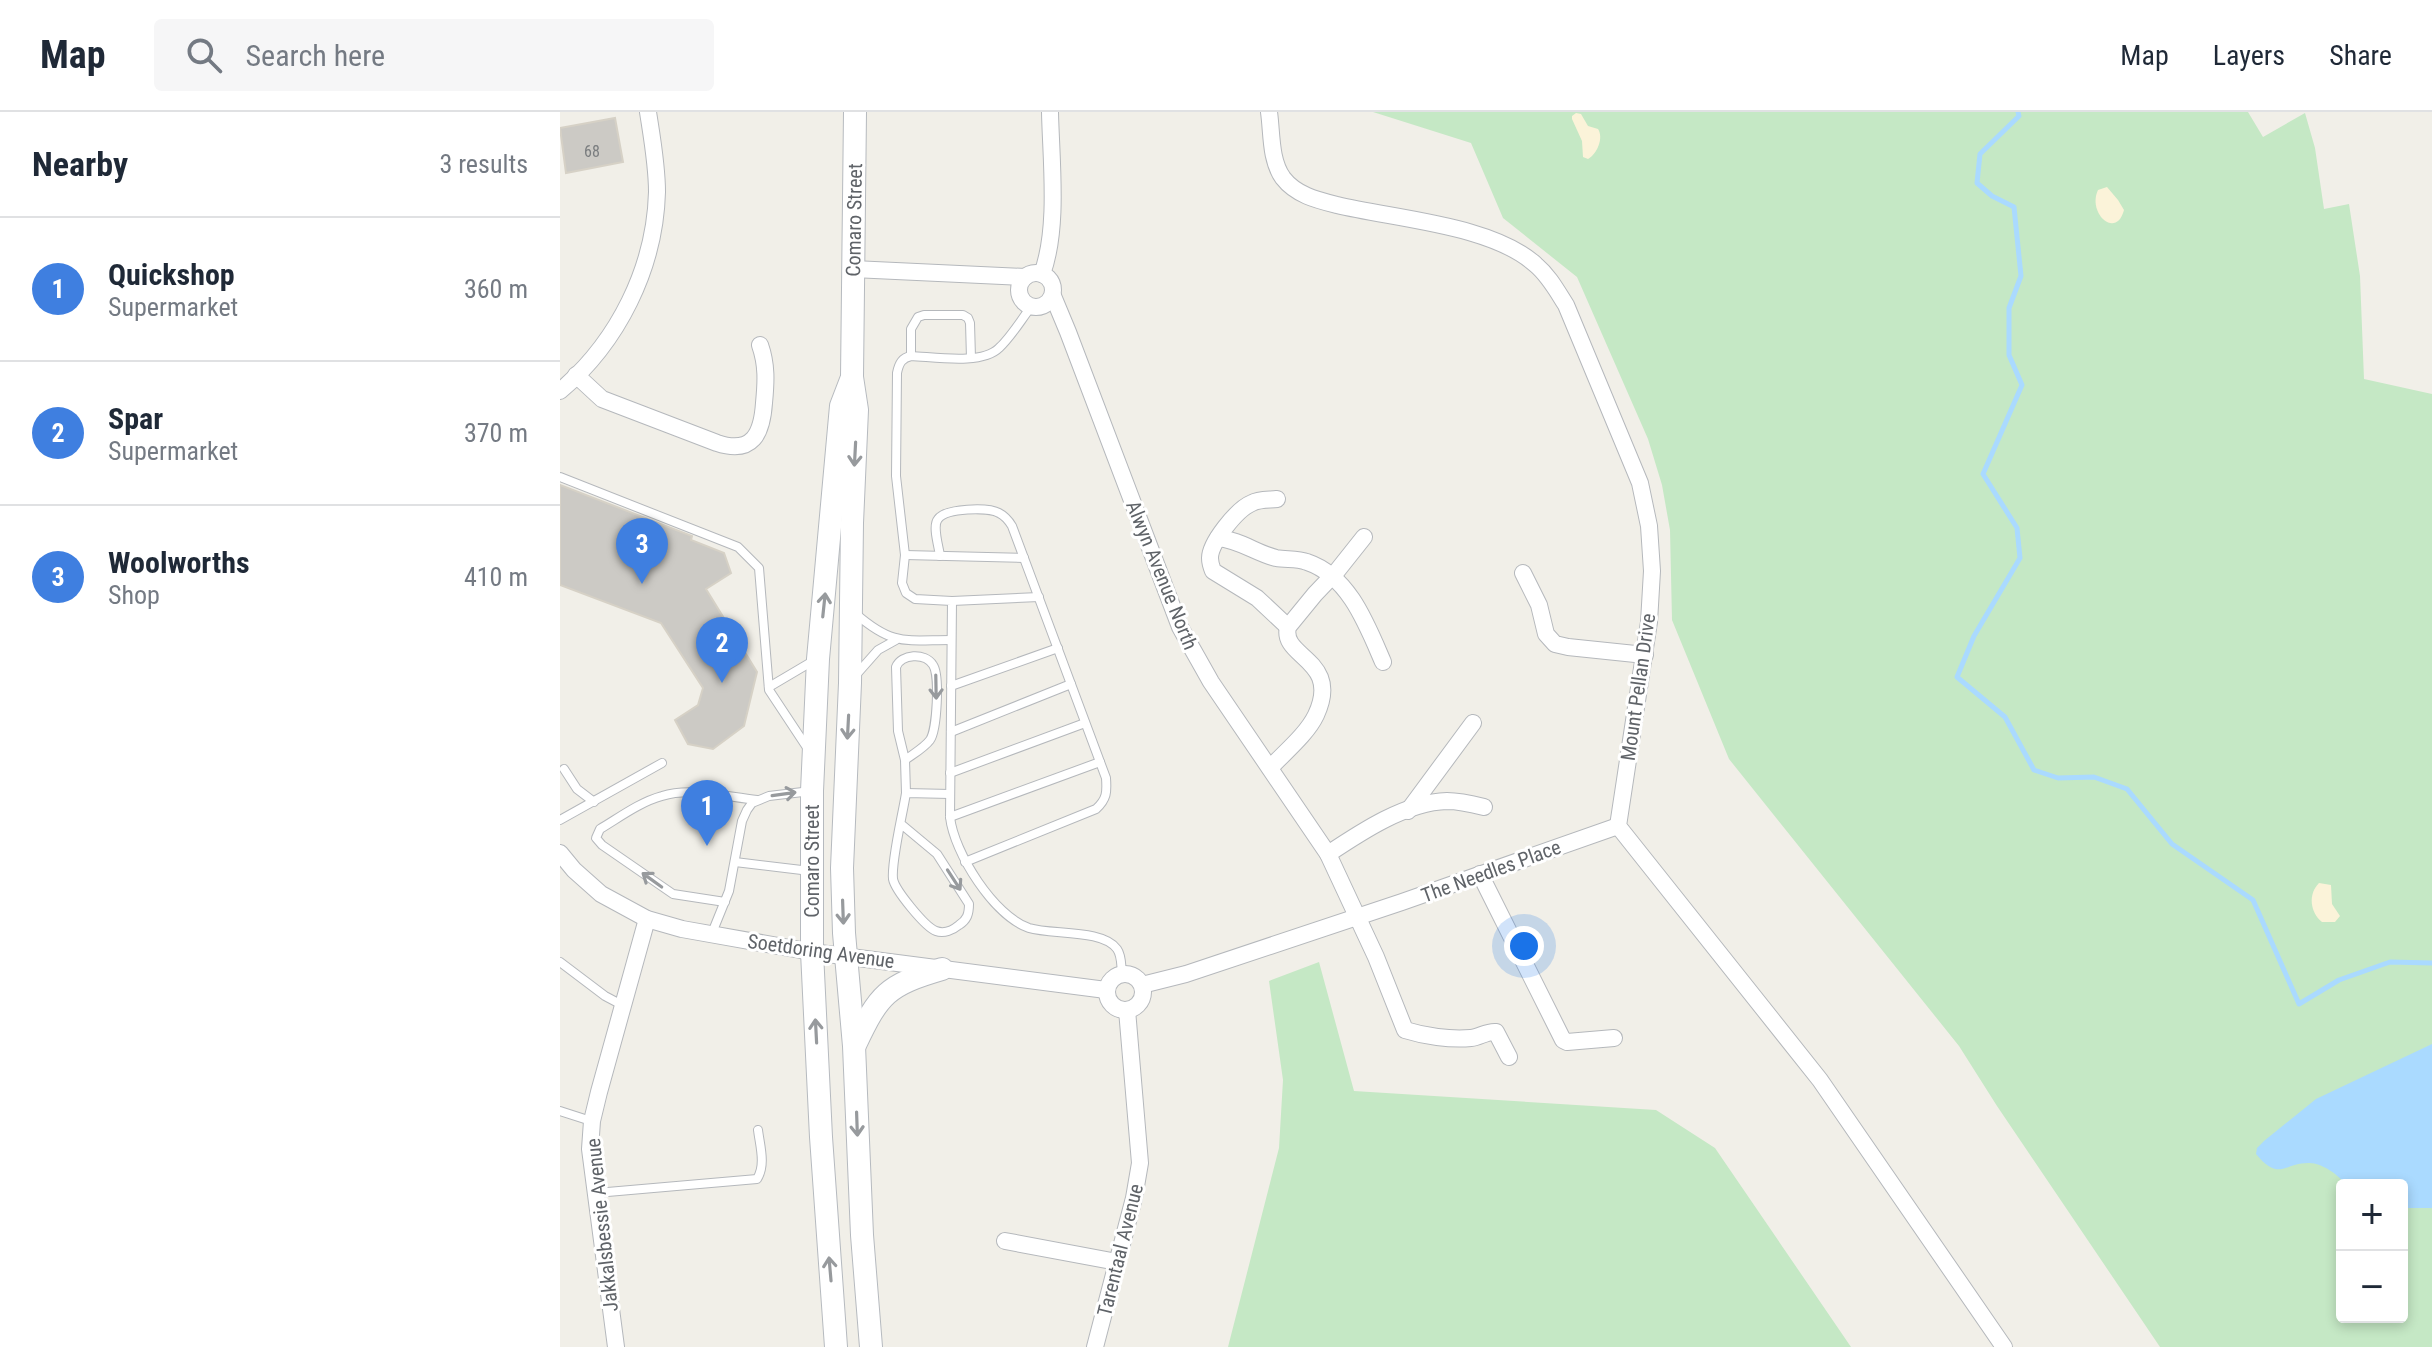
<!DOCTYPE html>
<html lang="en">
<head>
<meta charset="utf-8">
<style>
  :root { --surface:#fff; --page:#f6f6f7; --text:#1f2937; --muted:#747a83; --line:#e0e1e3; --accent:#db2777 }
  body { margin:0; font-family:"Roboto Condensed",sans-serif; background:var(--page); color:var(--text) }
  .controls { position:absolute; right:24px; bottom:24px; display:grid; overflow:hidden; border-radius:8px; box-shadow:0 4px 12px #0003 }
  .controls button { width:72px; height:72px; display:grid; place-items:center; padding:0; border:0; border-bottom:2px solid var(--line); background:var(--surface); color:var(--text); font:40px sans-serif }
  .you { position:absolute; left:964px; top:834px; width:28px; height:28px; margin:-20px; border:6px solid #fff; border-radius:50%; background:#1a73e8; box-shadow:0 0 0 12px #1a73e833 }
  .badge { display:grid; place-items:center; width:52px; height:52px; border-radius:50%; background:var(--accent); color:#fff; font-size:26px; font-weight:700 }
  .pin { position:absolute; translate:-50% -66px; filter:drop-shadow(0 2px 4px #0008) }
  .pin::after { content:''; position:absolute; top:42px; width:28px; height:24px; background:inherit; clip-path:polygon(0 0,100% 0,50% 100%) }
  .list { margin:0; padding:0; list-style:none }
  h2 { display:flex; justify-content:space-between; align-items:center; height:104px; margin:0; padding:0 32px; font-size:34px }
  h2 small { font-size:26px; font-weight:400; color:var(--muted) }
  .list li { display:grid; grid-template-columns:52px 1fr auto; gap:24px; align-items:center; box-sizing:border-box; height:144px; padding:0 32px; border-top:2px solid var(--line) }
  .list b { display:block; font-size:30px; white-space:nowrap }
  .list p { margin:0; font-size:26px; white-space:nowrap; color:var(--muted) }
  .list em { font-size:26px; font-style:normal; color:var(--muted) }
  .icon { flex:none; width:44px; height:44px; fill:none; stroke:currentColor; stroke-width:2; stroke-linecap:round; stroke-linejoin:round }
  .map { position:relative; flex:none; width:1872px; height:1235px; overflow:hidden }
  header { display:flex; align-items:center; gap:48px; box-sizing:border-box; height:112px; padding:0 40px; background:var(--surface); border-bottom:2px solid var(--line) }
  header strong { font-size:38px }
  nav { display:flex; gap:44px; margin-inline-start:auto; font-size:28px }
  .search { width:560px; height:72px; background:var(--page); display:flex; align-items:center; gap:20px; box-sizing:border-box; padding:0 28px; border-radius:8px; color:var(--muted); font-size:30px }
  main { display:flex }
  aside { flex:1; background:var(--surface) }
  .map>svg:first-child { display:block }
</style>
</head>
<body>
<header>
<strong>Map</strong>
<div class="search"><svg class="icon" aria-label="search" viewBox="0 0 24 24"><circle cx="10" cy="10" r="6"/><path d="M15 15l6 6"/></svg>Search here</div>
<nav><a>Map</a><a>Layers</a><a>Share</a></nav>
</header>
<main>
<aside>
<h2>Nearby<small>3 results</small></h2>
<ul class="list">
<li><span class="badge" style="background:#3f7fe0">1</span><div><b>Quickshop</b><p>Supermarket</p></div><em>360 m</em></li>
<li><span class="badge" style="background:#3f7fe0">2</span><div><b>Spar</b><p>Supermarket</p></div><em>370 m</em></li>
<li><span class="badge" style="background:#3f7fe0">3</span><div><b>Woolworths</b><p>Shop</p></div><em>410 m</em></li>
</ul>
</aside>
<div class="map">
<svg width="1872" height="1235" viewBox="0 0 1872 1235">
  <rect width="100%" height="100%" fill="#f1efe8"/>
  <!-- green -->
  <g fill="#c5e8c5" fill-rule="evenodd">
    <path d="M 813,0 L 1688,0 L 1703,25 L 1745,1 L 1755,36 L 1764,97 L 1789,92 L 1800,164 L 1804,267 L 1872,282 L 1872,1235 L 1600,1235 L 1437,994 L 1399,934 L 1169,647 L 1112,508 L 1110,418 L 1102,373 L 1088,327 L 1017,165 L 943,106 L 911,31 ZM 1782,1073 L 1842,1073 L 1842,1205 L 1782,1205 Z"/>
    <polygon points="759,850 794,979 1096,998 1155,1036 1291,1235 668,1235 719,1036 723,968 709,869"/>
  </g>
  <!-- sand -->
  <g fill="#fbf3d9">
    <path d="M 1016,1 L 1021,2 L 1028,14 L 1038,17 C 1044,26 1037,42 1028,47 L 1023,45 L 1022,29 L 1012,7 L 1012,4 Z"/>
    <path d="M 1547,75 L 1558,88 L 1564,98 C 1556,128 1527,101 1538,78 Z"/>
    <path d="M 1759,771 L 1771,773 L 1772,792 L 1780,804 L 1775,810 L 1762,810 C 1750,800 1748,782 1759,771 Z"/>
  </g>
  <!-- water -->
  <path fill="#aadaff" d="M 1872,932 L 1872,1096 L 1842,1096 L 1842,1073 L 1786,1073 C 1779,1063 1761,1050 1748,1051 C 1724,1051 1719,1070 1696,1042 L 1697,1036 L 1704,1029 L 1756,987 Z"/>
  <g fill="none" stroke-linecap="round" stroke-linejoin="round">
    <!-- stream -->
    <polyline stroke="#aadaff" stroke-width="5" points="1458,0 1459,4 1420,42 1417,71 1432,84 1454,95 1461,164 1449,196 1449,243 1462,273 1423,362 1457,416 1460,446 1414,524 1397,565 1445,605 1474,658 1498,666 1534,665 1567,677 1612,732 1693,788 1739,892 1779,868 1830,850 1872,851"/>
  </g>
  <!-- building -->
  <g fill="#cccac5" stroke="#d6d1c6" stroke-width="2">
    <polygon points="55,6 63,50 6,61 0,16"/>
    <polygon points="0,373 132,424 131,428 164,441 171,461 146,477 197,560 184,614 153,637 128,632 115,608 138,593 143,576 101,511 0,473"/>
  </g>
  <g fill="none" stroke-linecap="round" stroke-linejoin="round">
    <!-- lane casing -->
    <g stroke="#b5b8bc" stroke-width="10">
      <g id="lane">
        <path d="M 471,195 C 461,208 451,225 439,236 C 422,253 375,245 351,244 C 342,246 339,251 337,261 L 336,364 L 345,443 L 342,471 L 346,481 L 355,487 L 392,489 L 390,705 C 394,741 434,804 469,816 C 492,823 543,817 557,837 C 562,844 561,854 562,861"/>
        <polyline points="351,244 351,217 358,205 364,203 403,203 408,206 410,211 411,246"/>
        <polyline points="0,365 178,435 199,456 209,578 248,637"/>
        <polyline points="345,443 464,446"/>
        <path d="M 380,444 C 379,435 372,414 378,407 C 386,396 428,395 439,401 C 445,404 449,409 452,414 L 546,666 C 547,680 547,687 536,697 L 405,750"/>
        <polyline points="392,489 479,485"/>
        <path d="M 296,502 C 333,534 345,528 391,528"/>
        <polyline points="295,564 318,538 336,528"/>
        <polyline points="391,574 498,536"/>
        <polyline points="209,575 253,549"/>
        <polyline points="391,620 511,572"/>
        <path d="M 345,648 C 353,642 364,636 370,628 C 377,618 380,563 373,553 C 365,540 341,542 336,555 L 338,619 L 345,648 L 346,681"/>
        <polyline points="4,657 17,677 34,690"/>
        <polyline points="390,661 525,611"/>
        <polyline points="390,705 540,650"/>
        <polyline points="0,708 102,651"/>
        <path d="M 341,712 L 377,742 L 409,792 C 409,802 407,808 399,813 C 393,818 384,822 376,819 C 365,815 335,778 333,767 C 331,749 343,701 346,681 L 390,682"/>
        <polyline points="175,750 250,759"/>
        <path d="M 165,790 L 113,782 L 42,733 L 36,726 L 40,717 C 60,705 80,690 102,684 C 131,675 167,685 197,688"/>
        <polyline points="152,821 169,779 182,709 187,698 192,691 209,684 251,679"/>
        <polyline points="0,850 45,884 62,893"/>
        <polyline points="0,999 31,1009"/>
        <path d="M 36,1081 L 197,1067 C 206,1053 200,1034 198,1018"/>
      </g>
    </g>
    <!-- street casing -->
    <g stroke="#b5b8bc" stroke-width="18">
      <g id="street">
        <path d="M 709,0 C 712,21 710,48 723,66 C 736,83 757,88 777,93 C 835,107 933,113 976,153 C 989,164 997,179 1006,193 L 1080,371 L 1089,414 L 1092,459 L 1089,510 L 1058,714 L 1260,968 L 1444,1235"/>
        <polyline points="293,157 465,165"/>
        <circle cx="476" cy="178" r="17"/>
        <path d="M 482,162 C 499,116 491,49 490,0"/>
        <path d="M 493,184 L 508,220 L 620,515 L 651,570 L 768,742 L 816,845 L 845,918 C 864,924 890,928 911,926 C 920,925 927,919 936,920 L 949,945"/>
        <path d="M 16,263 L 42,287 L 157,331 C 193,343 202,321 204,291 C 206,270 207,253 200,233"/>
        <path d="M 0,279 C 58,230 95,156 97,80 C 97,53 92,26 88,0"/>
        <path d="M 717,387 C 710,388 699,387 692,391 C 677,397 650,431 650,446 C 650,451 651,454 653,459 L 697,486 L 728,515"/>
        <path d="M 658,426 C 680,428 696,441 716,446 C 726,448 737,446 747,450 C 789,464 807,513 823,550"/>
        <polyline points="963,461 979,493 986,522 995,532 1008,535 1085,543"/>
        <path d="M 710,656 C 725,640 747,622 756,603 C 782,547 720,546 728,515 L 755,482 L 777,459 L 804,425"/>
        <polyline points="848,699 913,611"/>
        <polyline points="0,741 14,758 41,782 87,807 122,817 252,840 546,878"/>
        <path d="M 768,742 C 801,720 846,690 887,689 C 900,689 912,692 924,695"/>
        <polyline points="920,762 1003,928 1007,930 1054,926"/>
        <circle cx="565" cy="880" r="18"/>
        <polyline points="582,873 626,862 842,790 1058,714"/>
        <polyline points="445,1129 557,1150"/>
        <polyline points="56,1235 30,1037 32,1009 39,980 87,807"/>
        <polyline points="535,1235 574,1086 580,1051 567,898"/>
      </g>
    </g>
    <!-- secondary casing -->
    <g stroke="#b6babf" stroke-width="24">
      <g id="secondary">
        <polyline points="295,0 292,265 297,298 292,411 290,571 282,756 284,821 294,934 302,1123 311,1235"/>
        <path d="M 295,933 C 319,882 327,873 382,857"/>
        <polyline points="276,1235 261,1025 252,840 252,679 258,547 281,294 291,268"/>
      </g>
    </g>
    <!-- lane -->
    <use href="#lane" stroke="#fff" stroke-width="8"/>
    <!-- street -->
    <use href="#street" stroke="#fff" stroke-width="16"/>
    <!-- secondary -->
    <use href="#secondary" stroke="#fff" stroke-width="22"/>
  </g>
  <!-- one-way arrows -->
  <defs><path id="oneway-shaft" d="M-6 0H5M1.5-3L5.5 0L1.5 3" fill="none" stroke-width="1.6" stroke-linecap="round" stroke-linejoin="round" transform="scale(2)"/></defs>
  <g stroke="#979a9d">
    <use href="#oneway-shaft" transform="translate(295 342) rotate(93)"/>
    <use href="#oneway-shaft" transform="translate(264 493) rotate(-84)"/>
    <use href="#oneway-shaft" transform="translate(376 575) rotate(89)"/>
    <use href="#oneway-shaft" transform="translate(288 615) rotate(93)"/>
    <use href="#oneway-shaft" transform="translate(224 682) rotate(-8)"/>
    <use href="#oneway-shaft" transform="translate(92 768) rotate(-144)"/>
    <use href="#oneway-shaft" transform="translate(394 768) rotate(57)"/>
    <use href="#oneway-shaft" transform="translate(283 800) rotate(88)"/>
    <use href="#oneway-shaft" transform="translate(256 919) rotate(-93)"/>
    <use href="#oneway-shaft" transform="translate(297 1012) rotate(88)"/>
    <use href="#oneway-shaft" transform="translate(270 1157) rotate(-95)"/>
  </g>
  <g text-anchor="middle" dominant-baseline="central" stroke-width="6" stroke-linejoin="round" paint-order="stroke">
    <!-- number labels -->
    <g font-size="16" fill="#7a7d7f">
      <text x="32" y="39">68</text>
    </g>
    <!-- street labels -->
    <g font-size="20" fill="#5f6368" stroke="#fff">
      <text transform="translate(294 108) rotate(-89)">Comaro Street</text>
      <text transform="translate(602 463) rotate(68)">Alwyn Avenue North</text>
      <text transform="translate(1078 575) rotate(-82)">Mount Pellan Drive</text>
      <text transform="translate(252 749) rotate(-90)">Comaro Street</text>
      <text transform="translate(931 759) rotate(-20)">The Needles Place</text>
      <text transform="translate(261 839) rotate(8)">Soetdoring Avenue</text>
      <text transform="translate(42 1113) rotate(-96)">Jakkalsbessie Avenue</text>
      <text transform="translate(560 1138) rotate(-76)">Tarentaal Avenue</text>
    </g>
  </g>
</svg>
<div class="controls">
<button>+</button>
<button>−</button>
</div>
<div class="you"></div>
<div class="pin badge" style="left:147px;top:734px;background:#3f7fe0">1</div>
<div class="pin badge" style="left:162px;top:571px;background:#3f7fe0">2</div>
<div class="pin badge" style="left:82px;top:472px;background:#3f7fe0">3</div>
</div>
</main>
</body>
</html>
